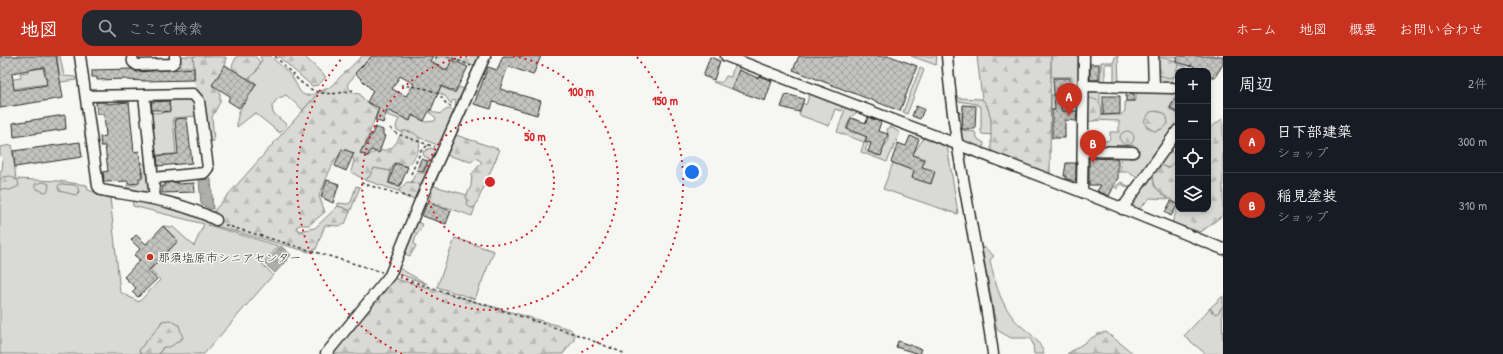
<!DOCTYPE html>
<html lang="ja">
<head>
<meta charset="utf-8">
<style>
  :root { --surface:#171b24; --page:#242831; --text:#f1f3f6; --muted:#9ea1a6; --line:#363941; --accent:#c8321e }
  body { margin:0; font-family:"Patrick Hand","Klee One",sans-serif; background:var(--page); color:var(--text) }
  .controls { position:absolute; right:12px; top:12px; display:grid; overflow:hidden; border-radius:8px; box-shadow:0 2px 6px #0003 }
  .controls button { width:36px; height:36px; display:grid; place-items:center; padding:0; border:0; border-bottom:1px solid var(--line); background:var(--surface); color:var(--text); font:20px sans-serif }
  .you { position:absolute; left:692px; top:116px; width:14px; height:14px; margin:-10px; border:3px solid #fff; border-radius:50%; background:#1a73e8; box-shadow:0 0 0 6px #1a73e833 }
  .badge { display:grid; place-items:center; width:26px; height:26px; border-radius:50%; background:var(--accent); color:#fff; font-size:13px; font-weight:700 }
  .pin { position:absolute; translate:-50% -33px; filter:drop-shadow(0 1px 2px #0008) }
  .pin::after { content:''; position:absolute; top:21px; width:14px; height:12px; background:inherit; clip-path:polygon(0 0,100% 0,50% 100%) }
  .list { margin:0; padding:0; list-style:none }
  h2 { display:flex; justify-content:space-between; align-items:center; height:52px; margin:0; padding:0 16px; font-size:17px }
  h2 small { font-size:13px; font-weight:400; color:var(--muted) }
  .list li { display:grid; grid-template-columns:26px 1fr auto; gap:12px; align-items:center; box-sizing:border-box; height:64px; padding:0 16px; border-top:1px solid var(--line) }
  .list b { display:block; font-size:15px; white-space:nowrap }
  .list p { margin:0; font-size:13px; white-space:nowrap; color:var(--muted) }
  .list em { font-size:13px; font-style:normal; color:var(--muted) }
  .icon { flex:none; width:22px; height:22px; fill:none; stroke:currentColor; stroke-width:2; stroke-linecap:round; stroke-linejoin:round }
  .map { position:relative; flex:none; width:1223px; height:298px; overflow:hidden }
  header { display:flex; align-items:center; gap:24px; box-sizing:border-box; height:56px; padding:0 20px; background:var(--accent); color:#fff }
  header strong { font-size:19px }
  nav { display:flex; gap:22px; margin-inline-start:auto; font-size:14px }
  .search { width:280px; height:36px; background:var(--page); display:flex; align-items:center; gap:10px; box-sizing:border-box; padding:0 14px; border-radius:12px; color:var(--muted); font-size:15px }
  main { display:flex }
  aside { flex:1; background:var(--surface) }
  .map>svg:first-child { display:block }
</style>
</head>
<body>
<header>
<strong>地図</strong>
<div class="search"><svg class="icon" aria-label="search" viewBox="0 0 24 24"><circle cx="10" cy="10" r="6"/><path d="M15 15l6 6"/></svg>ここで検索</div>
<nav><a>ホーム</a><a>地図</a><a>概要</a><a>お問い合わせ</a></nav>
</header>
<main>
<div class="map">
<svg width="1223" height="298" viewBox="0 0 1223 298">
  <defs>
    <pattern id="forest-firs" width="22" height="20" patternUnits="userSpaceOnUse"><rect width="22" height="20" fill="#d9d9d5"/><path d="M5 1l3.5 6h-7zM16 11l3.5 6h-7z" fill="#babab7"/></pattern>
    <pattern id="park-dots" width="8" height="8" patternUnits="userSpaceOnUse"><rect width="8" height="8" fill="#d9d9d5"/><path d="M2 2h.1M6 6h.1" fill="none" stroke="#babab7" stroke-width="1.8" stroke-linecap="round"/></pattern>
    <pattern id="water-ripples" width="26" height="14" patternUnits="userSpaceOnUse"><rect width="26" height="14" fill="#aeaeab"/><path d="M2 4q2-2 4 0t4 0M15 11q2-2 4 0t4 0" fill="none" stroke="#8e8e8b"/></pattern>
    <pattern id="building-cross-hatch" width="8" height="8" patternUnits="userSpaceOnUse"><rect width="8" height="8" fill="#c3c3c0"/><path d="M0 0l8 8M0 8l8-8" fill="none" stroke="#9f9f9c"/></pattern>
  </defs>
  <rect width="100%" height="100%" fill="#f6f6f2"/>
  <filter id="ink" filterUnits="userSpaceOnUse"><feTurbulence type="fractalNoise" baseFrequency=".025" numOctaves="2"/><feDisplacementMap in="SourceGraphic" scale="8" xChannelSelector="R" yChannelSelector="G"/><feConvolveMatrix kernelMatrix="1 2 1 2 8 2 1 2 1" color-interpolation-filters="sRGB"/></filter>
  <g filter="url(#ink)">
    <!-- grass -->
    <g fill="#d9d9d5" stroke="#828280" fill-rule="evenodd">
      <polygon points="57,0 60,0 64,20 75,21 76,24 3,34 2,25 21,22 20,17 28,16 28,14 43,12 45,21 59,17"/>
      <path d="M 260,0 L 271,0 C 277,7 286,13 292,21 C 301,34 299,46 320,35 L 303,54 L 286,39 L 277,43 L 272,50 L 273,57 L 287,69 L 280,77 L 255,57 L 237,71 C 236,53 247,42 257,28 L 249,22 L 257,15 L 260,6 L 262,5 Z"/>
      <polygon points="443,0 452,4 447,14 433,6 438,1"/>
      <polygon points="911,0 937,0 936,9"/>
      <polygon points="1051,0 1080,0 1080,54 1051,54 1051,39 1063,39 1066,32 1072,27 1072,21 1051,21"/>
      <path d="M 1115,0 L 1118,0 L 1119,28 L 1100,25 L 1101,6 L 1114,6 ZM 1105,8 L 1114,8 L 1114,25 L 1105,25 Z"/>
      <polygon points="1156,0 1177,0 1175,7 1188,12 1186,14 1176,14 1171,29 1159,29"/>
      <path d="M 737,9 L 749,15 L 740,11 L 731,33 L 713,26 C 721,24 720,31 726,20 L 731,21 L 733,12 Z"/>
      <polygon points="920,12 924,14 907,58 903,56"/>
      <polygon points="427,30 441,31 455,37 459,31 468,35 460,51 455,50 456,45 453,44 451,48 445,40"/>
      <polygon points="1178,30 1178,39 1177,38 1169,53 1178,58 1178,69 1133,134 1121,128 1117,133 1115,131 1121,126 1132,132 1139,123 1128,116 1120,116 1121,99 1128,99 1129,102 1134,102 1134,93 1089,92 1089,84 1108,85 1110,82 1110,76 1119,76 1119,65 1088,64 1087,35 1090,33 1100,33 1100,59 1121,59 1125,55 1125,45 1136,45 1136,34"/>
      <polygon points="810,37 842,49 842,55 835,53 829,70 799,59 803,47 806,49"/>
      <polygon points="191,42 195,46 197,60 173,62 176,98 154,99 149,57 170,56 169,43"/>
      <path d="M 957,42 L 982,43 C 992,53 991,66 992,79 L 982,78 L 981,76 L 981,51 L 976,48 L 958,45 Z"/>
      <path d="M 390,50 L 426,66 L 435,65 L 436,62 L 430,57 L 430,54 C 441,59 437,59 448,53 L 458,55 L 442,91 L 404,75 L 401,76 L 397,74 L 396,70 L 399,63 L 387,59 Z"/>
      <path d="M 846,50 L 858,55 L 851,61 L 846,72 C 849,77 855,78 861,77 L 867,64 L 872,65 L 864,86 L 868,88 L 865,94 L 878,100 L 889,84 L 887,73 L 891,71 L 900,77 L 887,106 L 861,96 L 864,86 L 837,76 Z"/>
      <path d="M 957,56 L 962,57 L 962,74 L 975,76 L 978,83 L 984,87 L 983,95 C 956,86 961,82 957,56 Z"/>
      <polygon points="1178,78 1178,85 1171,95 1178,103 1168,112 1154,116 1154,130 1170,143 1150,142 1138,154 1130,151 1130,148"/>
      <polygon points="924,82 947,89 958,157 957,158 883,133 893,107 919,117 925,103 918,100 914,103 912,96 914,96"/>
      <path d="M 12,89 L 16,123 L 58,125 L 87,129 L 88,134 L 110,141 L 120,236 L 139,246 L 160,224 L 150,214 L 178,185 L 163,170 L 173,171 L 194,190 L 204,168 L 133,150 L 132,142 L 196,157 L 209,165 L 208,169 L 279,190 L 262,208 L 273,219 L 204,298 L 159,298 L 163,291 L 162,265 C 156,277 146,284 139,295 L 141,298 L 0,298 L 0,115 L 2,114 L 3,103 L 0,100 L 0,91 Z"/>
      <polygon points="430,92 440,95 419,142 365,124 369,121 374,112 391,115 388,127 407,134 416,117 424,117 429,103 424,100 423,96"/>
      <polygon points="445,98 446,99 434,130 467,139 471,152 475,151 472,160 429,145 432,136 430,131"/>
      <polygon points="141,106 148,110 150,134 145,138 127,135 127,129 137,129 143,121 142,111 138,108"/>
      <polygon points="356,130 360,131 350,156 349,154 338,150 338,147 348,148 351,146"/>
      <polygon points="455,182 494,195 475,243 437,231"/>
      <path d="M 984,191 L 994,200 L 990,204 C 994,223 999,243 1011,259 C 1022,275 1036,276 1044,298 L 1034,298 L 1033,288 L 1030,282 L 1011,282 L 997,274 L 982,192 Z"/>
      <polygon points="403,197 404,198 399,212 427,228 396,217"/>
      <polygon points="1222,250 1223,298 1206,298 1184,280 1210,252 1212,256 1220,254"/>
    </g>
    <!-- forest -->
    <g fill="url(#forest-firs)" stroke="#828280">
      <polygon points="193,0 226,1 226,7 213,31 220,37 220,46 212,61 214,85 210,86 206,85 196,36"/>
      <path d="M 237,0 L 255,0 L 260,6 C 255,25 240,29 232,10 Z"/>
      <polygon points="278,0 304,0 326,21 318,29 312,30"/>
      <path d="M 362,0 L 373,0 L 348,27 L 349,32 L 353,37 L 360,38 L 364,44 L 378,54 L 362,97 L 363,99 L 367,101 C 374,94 383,96 391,92 C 398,88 398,79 404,75 C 407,75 411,76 414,77 C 427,84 415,104 407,110 L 394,107 L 391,115 L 374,112 L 369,121 L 365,124 L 351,116 L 354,104 L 351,98 L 343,95 C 331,106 326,125 319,140 L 325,156 L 309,169 L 300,169 L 296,171 L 299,175 L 315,172 L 338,150 L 349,154 L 350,156 L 345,168 L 339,170 L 325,169 L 316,193 L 309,196 L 216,170 L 214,166 L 212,157 L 320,35 L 329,32 Z"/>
      <polygon points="446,0 483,0 476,11"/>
      <polygon points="977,0 1051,0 1050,117 1047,119 991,96 991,63 987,49 982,43"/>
      <path d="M 1159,2 C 1167,2 1172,2 1178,9 L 1175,20 L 1169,22 L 1159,19 L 1156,14 L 1156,4 Z"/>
      <path d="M 1072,32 L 1078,33 L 1082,39 C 1097,46 1101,40 1102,60 C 1089,77 1058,49 1072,32 Z"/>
      <polygon points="1157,55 1164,57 1167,61 1168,68 1160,74 1154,75 1146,70 1144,65 1150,56"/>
      <polygon points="1223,62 1223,159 1201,176 1174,168 1172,166 1178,152 1208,153 1208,74"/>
      <circle cx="1127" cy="82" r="7"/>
      <polygon points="456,79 498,93 499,96 475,151 471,152 467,149 466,141 471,130 472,118 482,106 476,102 471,106 446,99 445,98 453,80"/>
      <path d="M 1178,102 L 1178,148 C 1163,139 1147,131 1156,111 L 1163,110 L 1168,112 Z"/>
      <polygon points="10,120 18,125 19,130 10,134 0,133 0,124 3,121"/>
      <polygon points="44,126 49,128 48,135 44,136 35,132 35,128"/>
      <path d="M 407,126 L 418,127 L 420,132 L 418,141 C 412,145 403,142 399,134 Z"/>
      <polygon points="60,128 75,129 78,132 79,136 76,139 59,135 58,130"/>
      <polygon points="418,166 423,169 416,180 414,187 416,190 410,200 403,197 414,168"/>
      <polygon points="393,222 570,273 574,277 574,284 563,298 328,298"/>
      <polygon points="1223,240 1223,249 1218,257 1215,258 1210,252"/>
      <path d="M 170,264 L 179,269 L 183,282 L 170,291 L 163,291 L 159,298 L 141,298 L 139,295 C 145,284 156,277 162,265 Z"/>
      <polygon points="1106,276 1134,298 1067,298 1098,278"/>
    </g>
    <!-- park -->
    <polygon fill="url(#park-dots)" stroke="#828280" points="178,0 193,0 194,11 179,11"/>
    <!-- water -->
    <g fill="url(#water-ripples)" stroke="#7a7a78">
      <polygon points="211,123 213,153 210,153 201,148 199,124"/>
      <polygon points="281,190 291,199 275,217 265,208"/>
    </g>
    <!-- building -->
    <g fill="url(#building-cross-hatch)" stroke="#2b2b2b" fill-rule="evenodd">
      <path d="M 0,0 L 56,0 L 63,42 L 0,52 ZM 44,11 L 47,29 L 14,34 L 12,17 Z"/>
      <path d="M 372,0 L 433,0 L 430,5 L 447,15 L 452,4 L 468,11 L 455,36 L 441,30 L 431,54 L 430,53 L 424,65 L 412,59 L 410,65 L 387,54 L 383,67 L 375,64 L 379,52 L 367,46 L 373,35 L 355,17 ZM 400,20 L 414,28 L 406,40 L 392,33 Z"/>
      <polygon points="503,0 541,0 533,19 508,10 500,33 541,45 537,59 493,46 491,53 474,48 488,11 497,14"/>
      <polygon points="799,0 890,0 917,10 900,55 793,14"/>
      <polygon points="1178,0 1223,0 1223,8 1215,21 1213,21 1208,19 1208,15 1202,15 1191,9 1190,10 1176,6"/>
      <polygon points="710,1 720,5 714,24 703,20"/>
      <rect x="1090" y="8" width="9" height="16"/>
      <polygon points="225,9 256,28 244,48 243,47 239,52 228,45 230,40 212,29"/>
      <polygon points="194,12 194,24 145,25 127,24 127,23 97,24 97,21 92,21 92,14 132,13 137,16"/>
      <polygon points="739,14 758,22 759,20 772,25 765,45 732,33"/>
      <polygon points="1053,22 1070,22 1070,29 1064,30 1061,55 1077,55 1076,65 1065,64 1065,82 1052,82 1052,54 1055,54"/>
      <polygon points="1126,37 1134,38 1134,45 1126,45"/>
      <polygon points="786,38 804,43 799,56 781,51"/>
      <polygon points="1178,38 1178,57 1170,52"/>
      <polygon points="1103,40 1120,40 1120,58 1103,59"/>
      <polygon points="169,45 170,55 162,56 161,54 152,54 151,46"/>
      <polygon points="96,46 107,46 107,48 129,46 134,96 139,95 141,110 142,122 139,122 139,127 128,128 128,125 104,126 103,116 108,115 105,90 101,90 100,81 106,80 104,58 97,58"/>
      <polygon points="963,49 976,50 975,73 962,73"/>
      <polygon points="916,50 924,53 920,63 912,60"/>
      <polygon points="65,59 66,73 14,81 13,67"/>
      <polygon points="868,61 881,66 878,75 888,78 881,100 868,96 871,87 865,86 867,81 847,73 851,62 866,67"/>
      <polygon points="187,62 192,107 158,110 157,100 178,98 175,63"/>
      <polygon points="375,71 383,74 383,79 385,80 379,97 371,94 368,100 360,97 363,91 365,91 370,79 372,80"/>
      <polygon points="910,80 919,83 913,99 925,104 922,111 935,115 931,128 912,122 914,115 891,106 898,87 906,90"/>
      <polygon points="80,86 82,101 15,111 13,95"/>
      <polygon points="342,93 354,97 346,115 335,110"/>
      <polygon points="1089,102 1118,103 1118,122 1109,140 1097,135 1101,129 1089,129"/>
      <polygon points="421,103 428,105 423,116 417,114"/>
      <polygon points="395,107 408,111 400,130 389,127"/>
      <polygon points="1066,107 1076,107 1076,125 1066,123 1066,120 1064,120"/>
      <polygon points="327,124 339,128 333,147 321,141"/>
      <polygon points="177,126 178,128 194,127 195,136 162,137 162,130 165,130 165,127"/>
      <polygon points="1171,145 1178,149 1171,160 1165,156"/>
      <polygon points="427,146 451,155 446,168 422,160"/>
      <polygon points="163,170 178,185 148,215 157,223 138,241 132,236 136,232 124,221 140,204 134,199 140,193 131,184 136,179 146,188"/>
      <polygon points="898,285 921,293 919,298 896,291"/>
    </g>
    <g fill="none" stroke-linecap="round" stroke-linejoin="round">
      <!-- minor casing -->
      <g stroke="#2b2b2b" stroke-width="13">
        <g id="minor">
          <path d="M 80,0 L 98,130 L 101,134 C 140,141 181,145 216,164"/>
          <polyline points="132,0 133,6 137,9 172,8 175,5 175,0"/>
          <polyline points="726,0 1082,136 1223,193"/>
          <path d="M 947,0 C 954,100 980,198 993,298"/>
          <polyline points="1153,0 1154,31"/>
          <polyline points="1084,30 1173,32"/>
          <polyline points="144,39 155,143"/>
          <polyline points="86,40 193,38 199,45 208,112 204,117 153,122"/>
          <polyline points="1083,95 1133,96"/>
          <polyline points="1082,136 1084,0"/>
          <polyline points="1122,153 1178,74"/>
          <polyline points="326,298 390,219 420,145 485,0"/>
        </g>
      </g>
      <!-- path -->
      <g stroke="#2b2b2b" stroke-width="1.5" stroke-dasharray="3 3" stroke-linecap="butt">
        <path d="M 275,0 C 302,27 311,46 353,34"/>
        <polyline points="447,0 471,10"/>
        <polyline points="435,2 437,0"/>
        <path d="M 401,29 C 413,31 428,31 438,38 C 444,43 445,49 452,51"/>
        <polyline points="390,72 397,78 435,91"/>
        <polyline points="411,118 421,95 428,89"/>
        <polyline points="361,127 411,142"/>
        <polyline points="225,169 382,216"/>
        <polyline points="399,221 578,279 626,298"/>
      </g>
      <!-- minor -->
      <use href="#minor" stroke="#f6f6f2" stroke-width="10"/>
    </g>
  </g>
  <!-- distance rings -->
  <g fill="none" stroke="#d62828" stroke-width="2" stroke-dasharray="2 4">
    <circle cx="490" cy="126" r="64"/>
    <path d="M513 0A128 128 0 1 1 467 0"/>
    <path d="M402 298A193 193 0 0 1 343 1M637 1A193 193 0 0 1 578 298"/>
  </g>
  <!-- markers -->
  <circle fill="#c8321e" stroke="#f6f6f2" stroke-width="1.5" cx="150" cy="201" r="4"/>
  <g text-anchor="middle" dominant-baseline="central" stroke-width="3" stroke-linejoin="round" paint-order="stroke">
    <!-- poi labels -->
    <g font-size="12" fill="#2b2b2b" stroke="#f6f6f2" text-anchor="start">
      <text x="158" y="201">那須塩原市シニアセンター</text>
    </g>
  </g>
  <circle cx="490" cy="126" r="6" fill="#d62828" stroke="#f6f6f2" stroke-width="2"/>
  <g font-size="12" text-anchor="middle" font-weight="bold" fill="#d62828" stroke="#f6f6f2" stroke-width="3" stroke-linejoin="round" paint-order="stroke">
    <text x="581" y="40">100 m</text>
    <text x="665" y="49">150 m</text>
    <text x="535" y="85">50 m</text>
  </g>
</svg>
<div class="controls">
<button>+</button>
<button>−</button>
<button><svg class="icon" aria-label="locate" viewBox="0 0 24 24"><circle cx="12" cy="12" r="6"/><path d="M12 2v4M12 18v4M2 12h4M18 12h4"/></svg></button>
<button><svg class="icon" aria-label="layers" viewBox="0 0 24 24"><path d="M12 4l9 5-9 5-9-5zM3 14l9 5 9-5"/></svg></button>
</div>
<div class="you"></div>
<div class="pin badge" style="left:1069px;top:60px">A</div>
<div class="pin badge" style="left:1093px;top:107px">B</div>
</div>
<aside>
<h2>周辺<small>2件</small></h2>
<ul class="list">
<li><span class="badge">A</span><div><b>日下部建築</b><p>ショップ</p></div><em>300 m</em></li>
<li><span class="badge">B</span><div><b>稲見塗装</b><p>ショップ</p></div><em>310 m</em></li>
</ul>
</aside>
</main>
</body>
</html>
